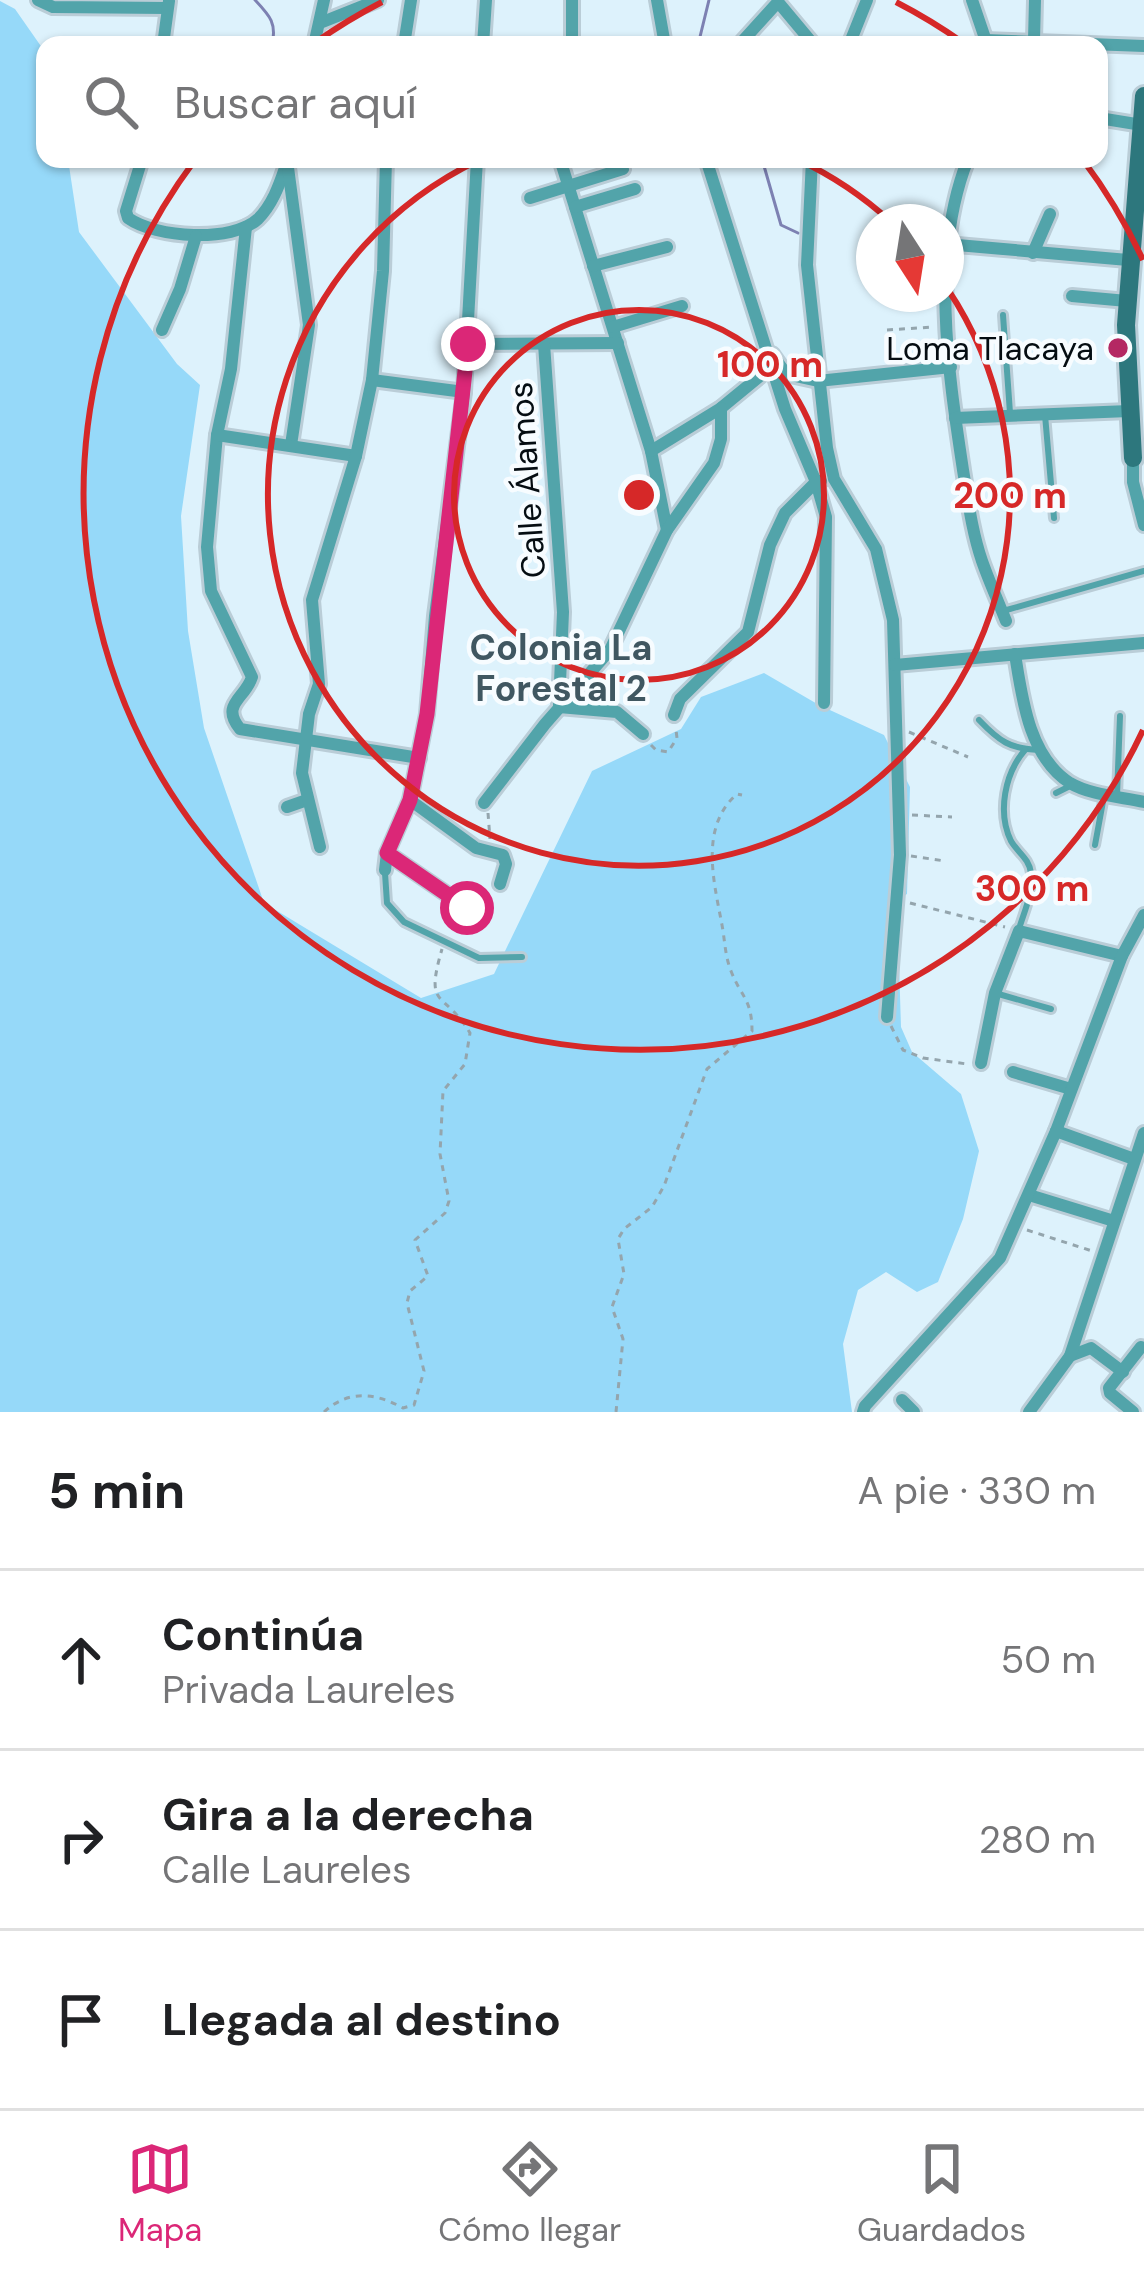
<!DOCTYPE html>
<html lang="es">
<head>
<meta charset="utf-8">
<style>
  :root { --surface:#fff; --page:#f2f2f2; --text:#202124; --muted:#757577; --line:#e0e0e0; --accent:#db2777 }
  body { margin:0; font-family:"DM Sans",sans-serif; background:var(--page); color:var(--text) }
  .compass { position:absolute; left:856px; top:204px; width:108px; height:108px; border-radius:50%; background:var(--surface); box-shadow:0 3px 9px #0004; rotate:168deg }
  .stop { position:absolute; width:36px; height:36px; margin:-27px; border:9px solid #db2777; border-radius:50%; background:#fff }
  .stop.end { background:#db2777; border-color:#fff; box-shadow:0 3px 12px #0008 }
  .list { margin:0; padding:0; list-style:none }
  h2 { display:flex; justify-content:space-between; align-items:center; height:156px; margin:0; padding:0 48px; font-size:51px }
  h2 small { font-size:39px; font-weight:400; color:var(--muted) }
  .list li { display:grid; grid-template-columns:78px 1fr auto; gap:36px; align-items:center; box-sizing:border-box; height:180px; padding:0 48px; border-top:3px solid var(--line) }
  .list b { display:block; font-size:45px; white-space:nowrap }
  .list p { margin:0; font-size:39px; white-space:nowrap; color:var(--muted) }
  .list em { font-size:39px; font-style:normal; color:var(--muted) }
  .icon { flex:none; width:66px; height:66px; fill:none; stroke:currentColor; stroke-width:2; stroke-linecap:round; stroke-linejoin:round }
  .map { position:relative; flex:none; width:1144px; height:1412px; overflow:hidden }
  .search { position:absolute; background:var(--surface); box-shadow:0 3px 9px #0004; left:36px; right:36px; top:36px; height:132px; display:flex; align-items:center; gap:30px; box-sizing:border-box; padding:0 42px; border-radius:24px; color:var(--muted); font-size:45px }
  .sheet { height:696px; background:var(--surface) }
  nav { display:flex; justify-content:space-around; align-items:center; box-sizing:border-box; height:168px; border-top:3px solid var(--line); background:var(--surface); font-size:33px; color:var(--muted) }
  nav a { display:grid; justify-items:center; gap:6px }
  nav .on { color:var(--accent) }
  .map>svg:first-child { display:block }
</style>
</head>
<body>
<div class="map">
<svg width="1144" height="1412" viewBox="0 0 1144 1412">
  <rect width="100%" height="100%" fill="#ddf2fc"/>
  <!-- green -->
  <polygon fill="#96d9f9" points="0,1 15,9 45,52 45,159 68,159 79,232 177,364 200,385 181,516 188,631 204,728 264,903 421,998 494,974 592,771 681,729 701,697 764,673 819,705 884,735 910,787 907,894 897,900 901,1027 912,1052 961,1094 979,1151 963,1219 938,1282 917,1292 886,1272 858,1290 843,1344 852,1412 0,1412"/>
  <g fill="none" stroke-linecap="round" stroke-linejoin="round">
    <!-- stream -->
    <g stroke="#7d81b2" stroke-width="3">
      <path d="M 255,0 C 270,16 277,23 272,45"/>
      <polyline points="698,45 709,0"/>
      <polyline points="762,159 781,225 798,233"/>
    </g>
    <!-- lane casing -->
    <g stroke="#bacdd7" stroke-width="12">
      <g id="lane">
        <polyline points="1003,315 1010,413"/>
        <polyline points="1045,415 1054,518"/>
        <polyline points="1003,611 1144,571"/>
        <path d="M 979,720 C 999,741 1010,749 1039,750"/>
        <polyline points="1056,793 1070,786"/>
        <polyline points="1117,796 1120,716"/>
        <polyline points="1095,845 1104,796"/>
        <polyline points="385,873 387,903 404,922 479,958 522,957"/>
        <path d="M 1019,929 C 1024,912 1034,891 1031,873 C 1029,858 1018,853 1011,841 C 997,812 1005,773 1025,750"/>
        <polyline points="995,993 1051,1009"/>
      </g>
    </g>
    <!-- street casing -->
    <g stroke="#bacdd7" stroke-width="18">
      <g id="street">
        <polyline points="38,0 53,7 167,8"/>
        <polyline points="572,0 572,45"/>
        <polyline points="657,0 665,45"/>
        <polyline points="972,0 987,44"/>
        <polyline points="320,23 378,0"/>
        <polyline points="985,40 1144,46"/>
        <polyline points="1034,40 1035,0"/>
        <polyline points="163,45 169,1"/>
        <polyline points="314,45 324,0"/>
        <polyline points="404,45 411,0"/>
        <polyline points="483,45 486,0"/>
        <polyline points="739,45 778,2 814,45"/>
        <polyline points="849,45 867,0"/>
        <polyline points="1099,118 1142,125"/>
        <path d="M 142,159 L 126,211 L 128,218 C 156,238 232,243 258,219 C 272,205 279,186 285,168"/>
        <polyline points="560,159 651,451 667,530"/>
        <polyline points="706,159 785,409 816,482 821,481"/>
        <polyline points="812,159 807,265 827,448 834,479 876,549 893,620 900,855 887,1017"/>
        <path d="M 968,159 C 930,254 948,371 963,470 C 968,500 972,532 982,561 C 989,581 998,601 1006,621"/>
        <polyline points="287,160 309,325 291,445"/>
        <polyline points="530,198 623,169"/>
        <polyline points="575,207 635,189"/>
        <path d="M 246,227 L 231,369 L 217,435 L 207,547 L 211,591 L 252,677 C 245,699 220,704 240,729 L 419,758"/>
        <polyline points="946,244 1128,260"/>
        <polyline points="1033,253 1050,214"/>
        <polyline points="593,266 667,247"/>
        <polyline points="1072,296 1127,301"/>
        <polyline points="613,327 682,306"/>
        <polyline points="162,330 180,289 196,236"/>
        <polyline points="468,344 618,343"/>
        <polyline points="544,344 563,612 559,706"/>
        <polyline points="772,354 786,374 818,381 951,367"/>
        <polyline points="372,380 464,392"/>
        <polyline points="955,418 1129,411"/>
        <polyline points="217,435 356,456"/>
        <polyline points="651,451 721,408 771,367"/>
        <polyline points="1133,458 1133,482 1144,525"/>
        <path d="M 1015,654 C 1022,698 1029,757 1070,783 C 1090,795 1122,797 1144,802"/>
        <polyline points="895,665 1144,643"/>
        <polyline points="559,707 617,712 643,734"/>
        <polyline points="674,715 680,699 748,632 770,545 785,513 816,482 826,517 824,703"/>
        <polyline points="410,800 476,848 503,855 506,864 500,884"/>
        <polyline points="484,803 545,724 610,650 667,530 714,463 721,439 721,408"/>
        <polyline points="287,807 307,800"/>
        <polyline points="320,847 302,773 309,714 319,684 312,600 356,456 372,380 383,271 386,159"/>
        <polyline points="387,853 467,908"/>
        <polyline points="385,870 387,853 410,800 427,714 435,616 464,392 477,159"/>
        <polyline points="981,1063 995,993 1019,931 1122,956"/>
        <polyline points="1013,1072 1071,1089"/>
        <polyline points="1056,1131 1134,1159"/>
        <polyline points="1029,1195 1114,1221"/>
        <polyline points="1070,1356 1091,1348 1123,1372"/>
        <polyline points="902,1400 914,1412"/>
        <polyline points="863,1412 865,1406 1000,1258 1056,1131 1122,956 1144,915"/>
        <polyline points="1029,1412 1070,1356 1144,1133"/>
        <polyline points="1133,1412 1110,1393 1109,1388 1141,1347"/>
      </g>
    </g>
    <!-- secondary casing -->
    <g stroke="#bacdd7" stroke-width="24">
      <polyline id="secondary" points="1133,458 1126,325 1144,96"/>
    </g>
    <!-- path -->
    <g stroke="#94a5ad" stroke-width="3" stroke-dasharray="6 6" stroke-linecap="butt">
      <polyline points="887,330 934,327"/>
      <polyline points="909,732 968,757"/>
      <polyline points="651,745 656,750 668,752 677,738 676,730"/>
      <polyline points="488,813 490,839"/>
      <polyline points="912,815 952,817"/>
      <polyline points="911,856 945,861"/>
      <polyline points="910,903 1005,927"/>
      <polyline points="891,1026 903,1050 923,1058 967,1064"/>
      <polyline points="1027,1230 1092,1251"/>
      <path d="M 324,1412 C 349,1389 376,1393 403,1408 L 414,1405 L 424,1371 L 407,1303 L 410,1291 L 428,1276 L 415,1240 L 445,1213 L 449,1201 L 440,1154 L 443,1091 L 465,1064 L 470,1033 C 444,989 424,1011 442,949"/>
      <path d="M 616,1412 L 623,1339 L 612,1307 L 624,1274 L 618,1239 L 624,1229 L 652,1207 L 664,1186 L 707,1069 L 752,1031 C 752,999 741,997 731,971 C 725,956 725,941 722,925 C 714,882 699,827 737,794 L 742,795"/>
    </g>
    <!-- lane -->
    <use href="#lane" stroke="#52a4aa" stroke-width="6"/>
    <!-- street -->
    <use href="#street" stroke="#52a4aa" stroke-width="12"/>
    <!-- secondary -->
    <use href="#secondary" stroke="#2d777d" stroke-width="18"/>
  </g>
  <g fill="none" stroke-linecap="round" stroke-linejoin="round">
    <!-- route -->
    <polyline stroke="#db2777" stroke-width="15" points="467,908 387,853 410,800 427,714 468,344"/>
  </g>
  <!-- distance rings -->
  <g fill="none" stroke="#d62828" stroke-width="6">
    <circle cx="639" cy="495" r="185"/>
    <path d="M799 160A371 371 0 0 1 890 221M947 288A371 371 0 1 1 479 160"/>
    <path d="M1143 730A556 556 0 1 1 195 160M316 42A556 556 0 0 1 382 2M896 2A556 556 0 0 1 962 42M1083 160A556 556 0 0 1 1143 260"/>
  </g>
  <!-- markers -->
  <circle fill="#b42863" stroke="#f7fcff" stroke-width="4.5" cx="1118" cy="348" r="12"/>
  <g text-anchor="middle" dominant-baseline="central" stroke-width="9" stroke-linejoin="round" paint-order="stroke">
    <!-- poi labels -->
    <g font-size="33" fill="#050d12" stroke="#f7fcff" text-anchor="end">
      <text x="1094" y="348">Loma Tlacaya</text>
    </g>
    <!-- street labels -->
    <g font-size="33" fill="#050d12" stroke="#f7fcff">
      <text transform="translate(527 480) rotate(-94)">Calle Álamos</text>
    </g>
    <!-- neighbourhood labels -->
    <g font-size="36" font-weight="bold" fill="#405761" stroke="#f7fcff">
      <text x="561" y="647">Colonia La<tspan x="561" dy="41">Forestal 2</tspan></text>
    </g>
  </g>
  <circle cx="639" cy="495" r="18" fill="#d62828" stroke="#f7fcff" stroke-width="6"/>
  <g font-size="36" text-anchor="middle" font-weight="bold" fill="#d62828" stroke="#f7fcff" stroke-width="9" stroke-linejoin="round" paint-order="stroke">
    <text x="770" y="377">100 m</text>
    <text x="1010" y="508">200 m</text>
    <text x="1032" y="901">300 m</text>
  </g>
</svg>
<svg class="compass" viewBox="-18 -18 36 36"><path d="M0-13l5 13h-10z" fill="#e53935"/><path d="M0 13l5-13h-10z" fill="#757577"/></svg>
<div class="stop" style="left:467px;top:908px"></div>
<div class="stop end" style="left:468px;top:344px"></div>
<div class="search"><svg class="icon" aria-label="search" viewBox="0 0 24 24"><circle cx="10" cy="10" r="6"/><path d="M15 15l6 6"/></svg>Buscar aquí</div>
</div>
<section class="sheet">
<h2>5 min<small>A pie · 330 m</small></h2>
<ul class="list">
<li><svg class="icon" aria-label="ahead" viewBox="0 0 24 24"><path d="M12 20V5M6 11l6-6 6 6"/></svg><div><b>Continúa</b><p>Privada Laureles</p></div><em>50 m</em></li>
<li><svg class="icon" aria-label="right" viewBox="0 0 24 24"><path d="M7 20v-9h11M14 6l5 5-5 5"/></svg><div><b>Gira a la derecha</b><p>Calle Laureles</p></div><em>280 m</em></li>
<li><svg class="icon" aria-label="arrive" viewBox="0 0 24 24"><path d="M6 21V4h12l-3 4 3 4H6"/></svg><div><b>Llegada al destino</b></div></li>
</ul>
</section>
<nav>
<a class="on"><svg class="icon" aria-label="map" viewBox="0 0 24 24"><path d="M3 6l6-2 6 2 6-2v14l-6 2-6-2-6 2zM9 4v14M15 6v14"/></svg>Mapa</a>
<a><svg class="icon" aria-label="directions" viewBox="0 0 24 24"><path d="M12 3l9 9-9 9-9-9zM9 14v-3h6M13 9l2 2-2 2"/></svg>Cómo llegar</a>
<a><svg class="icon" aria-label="saved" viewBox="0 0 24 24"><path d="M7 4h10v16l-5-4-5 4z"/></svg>Guardados</a>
</nav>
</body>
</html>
